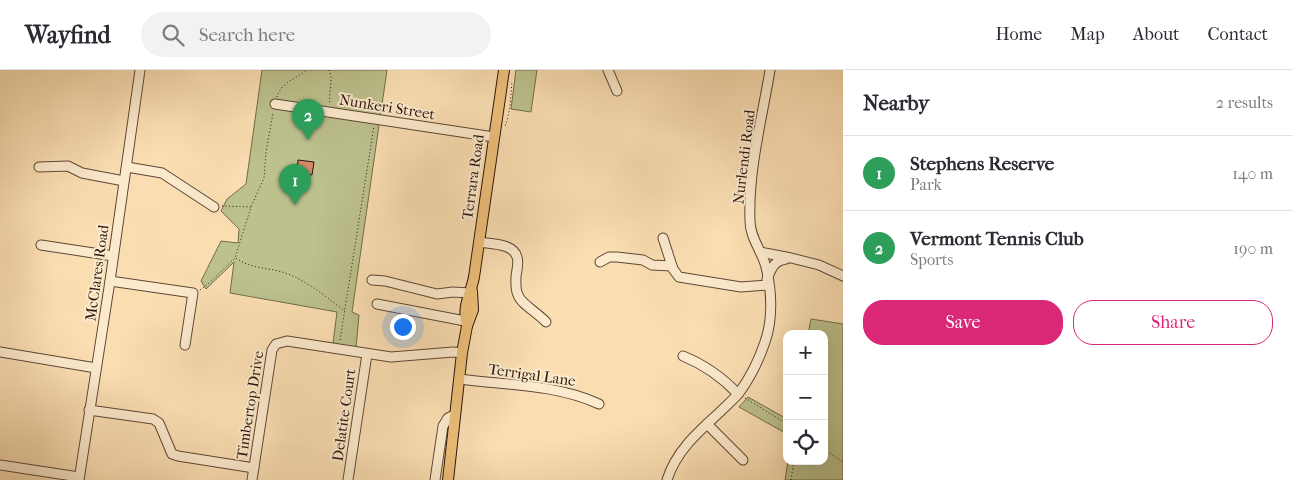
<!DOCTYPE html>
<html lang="en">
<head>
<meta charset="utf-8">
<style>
  :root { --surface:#fff; --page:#f2f2f3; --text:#2b2b33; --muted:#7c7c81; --line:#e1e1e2; --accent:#db2777 }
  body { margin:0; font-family:"IM FELL French Canon",serif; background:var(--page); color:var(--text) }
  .controls { position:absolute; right:15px; bottom:15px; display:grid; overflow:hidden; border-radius:10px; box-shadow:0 5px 20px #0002 }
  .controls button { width:45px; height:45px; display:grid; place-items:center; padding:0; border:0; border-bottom:1px solid var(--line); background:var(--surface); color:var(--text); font:25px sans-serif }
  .you { position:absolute; left:402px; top:256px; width:18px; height:18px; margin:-12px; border:4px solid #fff; border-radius:50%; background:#1a73e8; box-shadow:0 0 0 8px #1a73e833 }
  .badge { display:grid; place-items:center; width:32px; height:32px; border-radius:50%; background:var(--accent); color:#fff; font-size:16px; font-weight:700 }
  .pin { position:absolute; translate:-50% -41px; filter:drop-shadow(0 1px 2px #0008) }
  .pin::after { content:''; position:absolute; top:26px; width:18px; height:15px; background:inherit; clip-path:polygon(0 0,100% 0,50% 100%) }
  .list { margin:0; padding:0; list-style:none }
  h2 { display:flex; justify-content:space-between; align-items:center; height:65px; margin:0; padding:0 20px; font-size:21px }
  h2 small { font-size:16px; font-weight:400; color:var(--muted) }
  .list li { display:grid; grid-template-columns:32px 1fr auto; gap:15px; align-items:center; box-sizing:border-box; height:75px; padding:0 20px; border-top:1px solid var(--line) }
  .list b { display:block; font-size:19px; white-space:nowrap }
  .list p { margin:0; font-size:16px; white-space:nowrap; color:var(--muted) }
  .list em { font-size:16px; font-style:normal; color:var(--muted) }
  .actions { display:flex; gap:10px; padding:15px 20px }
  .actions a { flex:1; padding:11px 0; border:1px solid var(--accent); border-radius:20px; text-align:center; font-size:18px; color:var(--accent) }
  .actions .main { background:var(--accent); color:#fff }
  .icon { flex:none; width:28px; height:28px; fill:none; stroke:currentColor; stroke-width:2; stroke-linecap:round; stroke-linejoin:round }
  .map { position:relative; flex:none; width:843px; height:410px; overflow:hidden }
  header { display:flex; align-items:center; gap:30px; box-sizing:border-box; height:70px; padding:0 25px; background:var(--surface); border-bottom:1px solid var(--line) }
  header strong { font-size:24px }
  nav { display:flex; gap:28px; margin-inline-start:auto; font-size:18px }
  .search { width:350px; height:45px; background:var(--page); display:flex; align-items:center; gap:12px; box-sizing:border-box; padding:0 18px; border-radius:28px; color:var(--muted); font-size:19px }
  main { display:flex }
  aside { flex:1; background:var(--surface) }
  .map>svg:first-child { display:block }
</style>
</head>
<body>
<header>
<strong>Wayfind</strong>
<div class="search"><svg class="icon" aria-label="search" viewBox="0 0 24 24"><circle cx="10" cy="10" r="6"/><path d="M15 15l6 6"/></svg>Search here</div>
<nav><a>Home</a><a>Map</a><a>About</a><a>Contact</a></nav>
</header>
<main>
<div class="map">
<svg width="843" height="410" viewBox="0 0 843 410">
  <rect width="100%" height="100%" fill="#fadeb2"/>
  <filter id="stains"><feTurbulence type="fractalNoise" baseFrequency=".004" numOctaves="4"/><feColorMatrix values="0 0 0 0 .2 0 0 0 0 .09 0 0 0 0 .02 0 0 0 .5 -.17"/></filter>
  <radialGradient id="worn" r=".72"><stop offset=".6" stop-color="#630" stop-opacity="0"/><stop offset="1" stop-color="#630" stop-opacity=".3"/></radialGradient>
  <!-- green -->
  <g fill="#bcc18d" stroke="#736b4d">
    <polygon points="262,0 387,0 352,242 359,245 356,278 333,273 337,242 230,223 234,192 206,219 201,211 221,171 238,173 239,159 221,141 227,129 246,114"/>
    <polygon points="516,0 537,0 531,42 511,39"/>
    <polygon points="811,249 843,254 843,410 785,410 788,391 824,391 824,264 808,264"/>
    <polygon points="748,327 787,349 787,364 739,337"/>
  </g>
  <!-- shadow -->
  <polygon fill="#0003" points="299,91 311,104 308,107 295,105 296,94"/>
  <!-- building -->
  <polygon fill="#d68a67" stroke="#2a150d" points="298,90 314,92 312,105 297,102"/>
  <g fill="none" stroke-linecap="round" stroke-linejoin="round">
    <!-- minor casing -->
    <g stroke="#5e4736" stroke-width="11">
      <g id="minor">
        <polyline points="608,0 617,21"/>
        <polyline points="275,34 494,67"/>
        <polyline points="39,97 68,96 82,103 124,111"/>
        <polyline points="127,97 162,103 214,137"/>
        <polyline points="663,168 673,199 679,207 741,217 768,215"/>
        <path d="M 479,172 C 491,174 513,173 517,187 C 519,192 517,200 516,206 C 516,212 515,219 518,225 C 521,234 538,243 546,252"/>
        <polyline points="41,175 113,186"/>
        <polyline points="760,182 791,188 819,195 843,206"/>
        <polyline points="600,192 609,187 617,187 643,190 652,195 672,196"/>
        <path d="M 767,209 C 772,197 774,191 786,189"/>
        <polyline points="372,210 385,211 437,224 453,222 470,223"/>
        <polyline points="110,211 193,223 185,275"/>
        <polyline points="377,234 465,251"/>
        <polyline points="0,282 96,298"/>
        <path d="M 683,286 C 705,295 722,307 738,324"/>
        <path d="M 459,309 C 505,315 556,314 599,334"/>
        <polyline points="89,340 153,349 159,353 172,384 178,386 254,398"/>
        <polyline points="707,354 743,390"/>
        <polyline points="0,395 79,407"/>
        <polyline points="79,410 110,211 140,0"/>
        <polyline points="252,410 272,280 276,274 287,271 391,287 453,282 462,283"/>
        <polyline points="348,410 367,284"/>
        <polyline points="435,410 443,356 448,348 454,345"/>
        <path d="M 667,410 C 676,381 698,362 720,342 C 726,336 733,330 739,323 C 750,308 759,290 765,272 C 773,249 772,221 766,197 C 762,181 750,168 750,151 C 748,101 762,49 770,0"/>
      </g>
    </g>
    <!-- major casing -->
    <g stroke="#2a150d" stroke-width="12">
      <g id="major">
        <path d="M 467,256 C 462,234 470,227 474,207 L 504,0"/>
        <polyline points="448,410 462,283 467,256 473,240 472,221"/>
      </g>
    </g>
    <!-- path -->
    <g stroke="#2a150d" stroke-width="1" stroke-dasharray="1 2.5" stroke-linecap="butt">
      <path d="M 329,0 C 334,8 328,23 330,33"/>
      <path d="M 277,27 C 281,12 296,9 307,0"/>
      <polyline points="505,55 506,55 510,37 512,11"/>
      <polyline points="222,136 251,137"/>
      <path d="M 236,188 C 252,200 271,197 288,204 C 309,212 327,228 345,241"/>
      <polyline points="200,220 208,214 235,188 251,137 264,108 266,82 273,43"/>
      <polyline points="340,270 374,56"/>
      <polyline points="745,328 787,354"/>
      <polyline points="824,379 843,392"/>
      <polyline points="791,410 794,391"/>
    </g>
    <!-- minor -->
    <use href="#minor" stroke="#fceacd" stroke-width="9"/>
    <!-- major -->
    <use href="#major" stroke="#edbf79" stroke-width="10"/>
  </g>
  <g text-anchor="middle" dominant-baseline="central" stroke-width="4" stroke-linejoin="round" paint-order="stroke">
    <!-- street labels -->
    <g font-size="15" fill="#2a150d" stroke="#fceacd">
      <text transform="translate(387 37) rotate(9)">Nunkeri Street</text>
      <text transform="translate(744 87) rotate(-83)">Nurlendi Road</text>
      <text transform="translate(473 107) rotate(-82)">Terrara Road</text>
      <text transform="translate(97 203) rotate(-82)">McClares Road</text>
      <text transform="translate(532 305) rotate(8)">Terrigal Lane</text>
      <text transform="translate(250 335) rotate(-81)">Timbertop Drive</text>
      <text transform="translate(344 345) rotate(-82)">Delatite Court</text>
    </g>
  </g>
  <rect width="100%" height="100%" filter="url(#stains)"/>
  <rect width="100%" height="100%" fill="url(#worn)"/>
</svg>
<div class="controls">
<button>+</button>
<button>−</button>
<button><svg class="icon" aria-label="locate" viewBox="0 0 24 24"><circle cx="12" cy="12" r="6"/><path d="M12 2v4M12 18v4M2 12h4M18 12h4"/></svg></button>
</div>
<div class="you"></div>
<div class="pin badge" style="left:295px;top:135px;background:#2e9e5b">1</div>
<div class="pin badge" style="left:308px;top:70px;background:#2e9e5b">2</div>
</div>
<aside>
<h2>Nearby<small>2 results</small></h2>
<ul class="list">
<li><span class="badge" style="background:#2e9e5b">1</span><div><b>Stephens Reserve</b><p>Park</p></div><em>140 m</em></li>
<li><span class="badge" style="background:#2e9e5b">2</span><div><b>Vermont Tennis Club</b><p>Sports</p></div><em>190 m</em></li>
</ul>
<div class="actions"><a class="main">Save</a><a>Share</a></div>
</aside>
</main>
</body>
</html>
